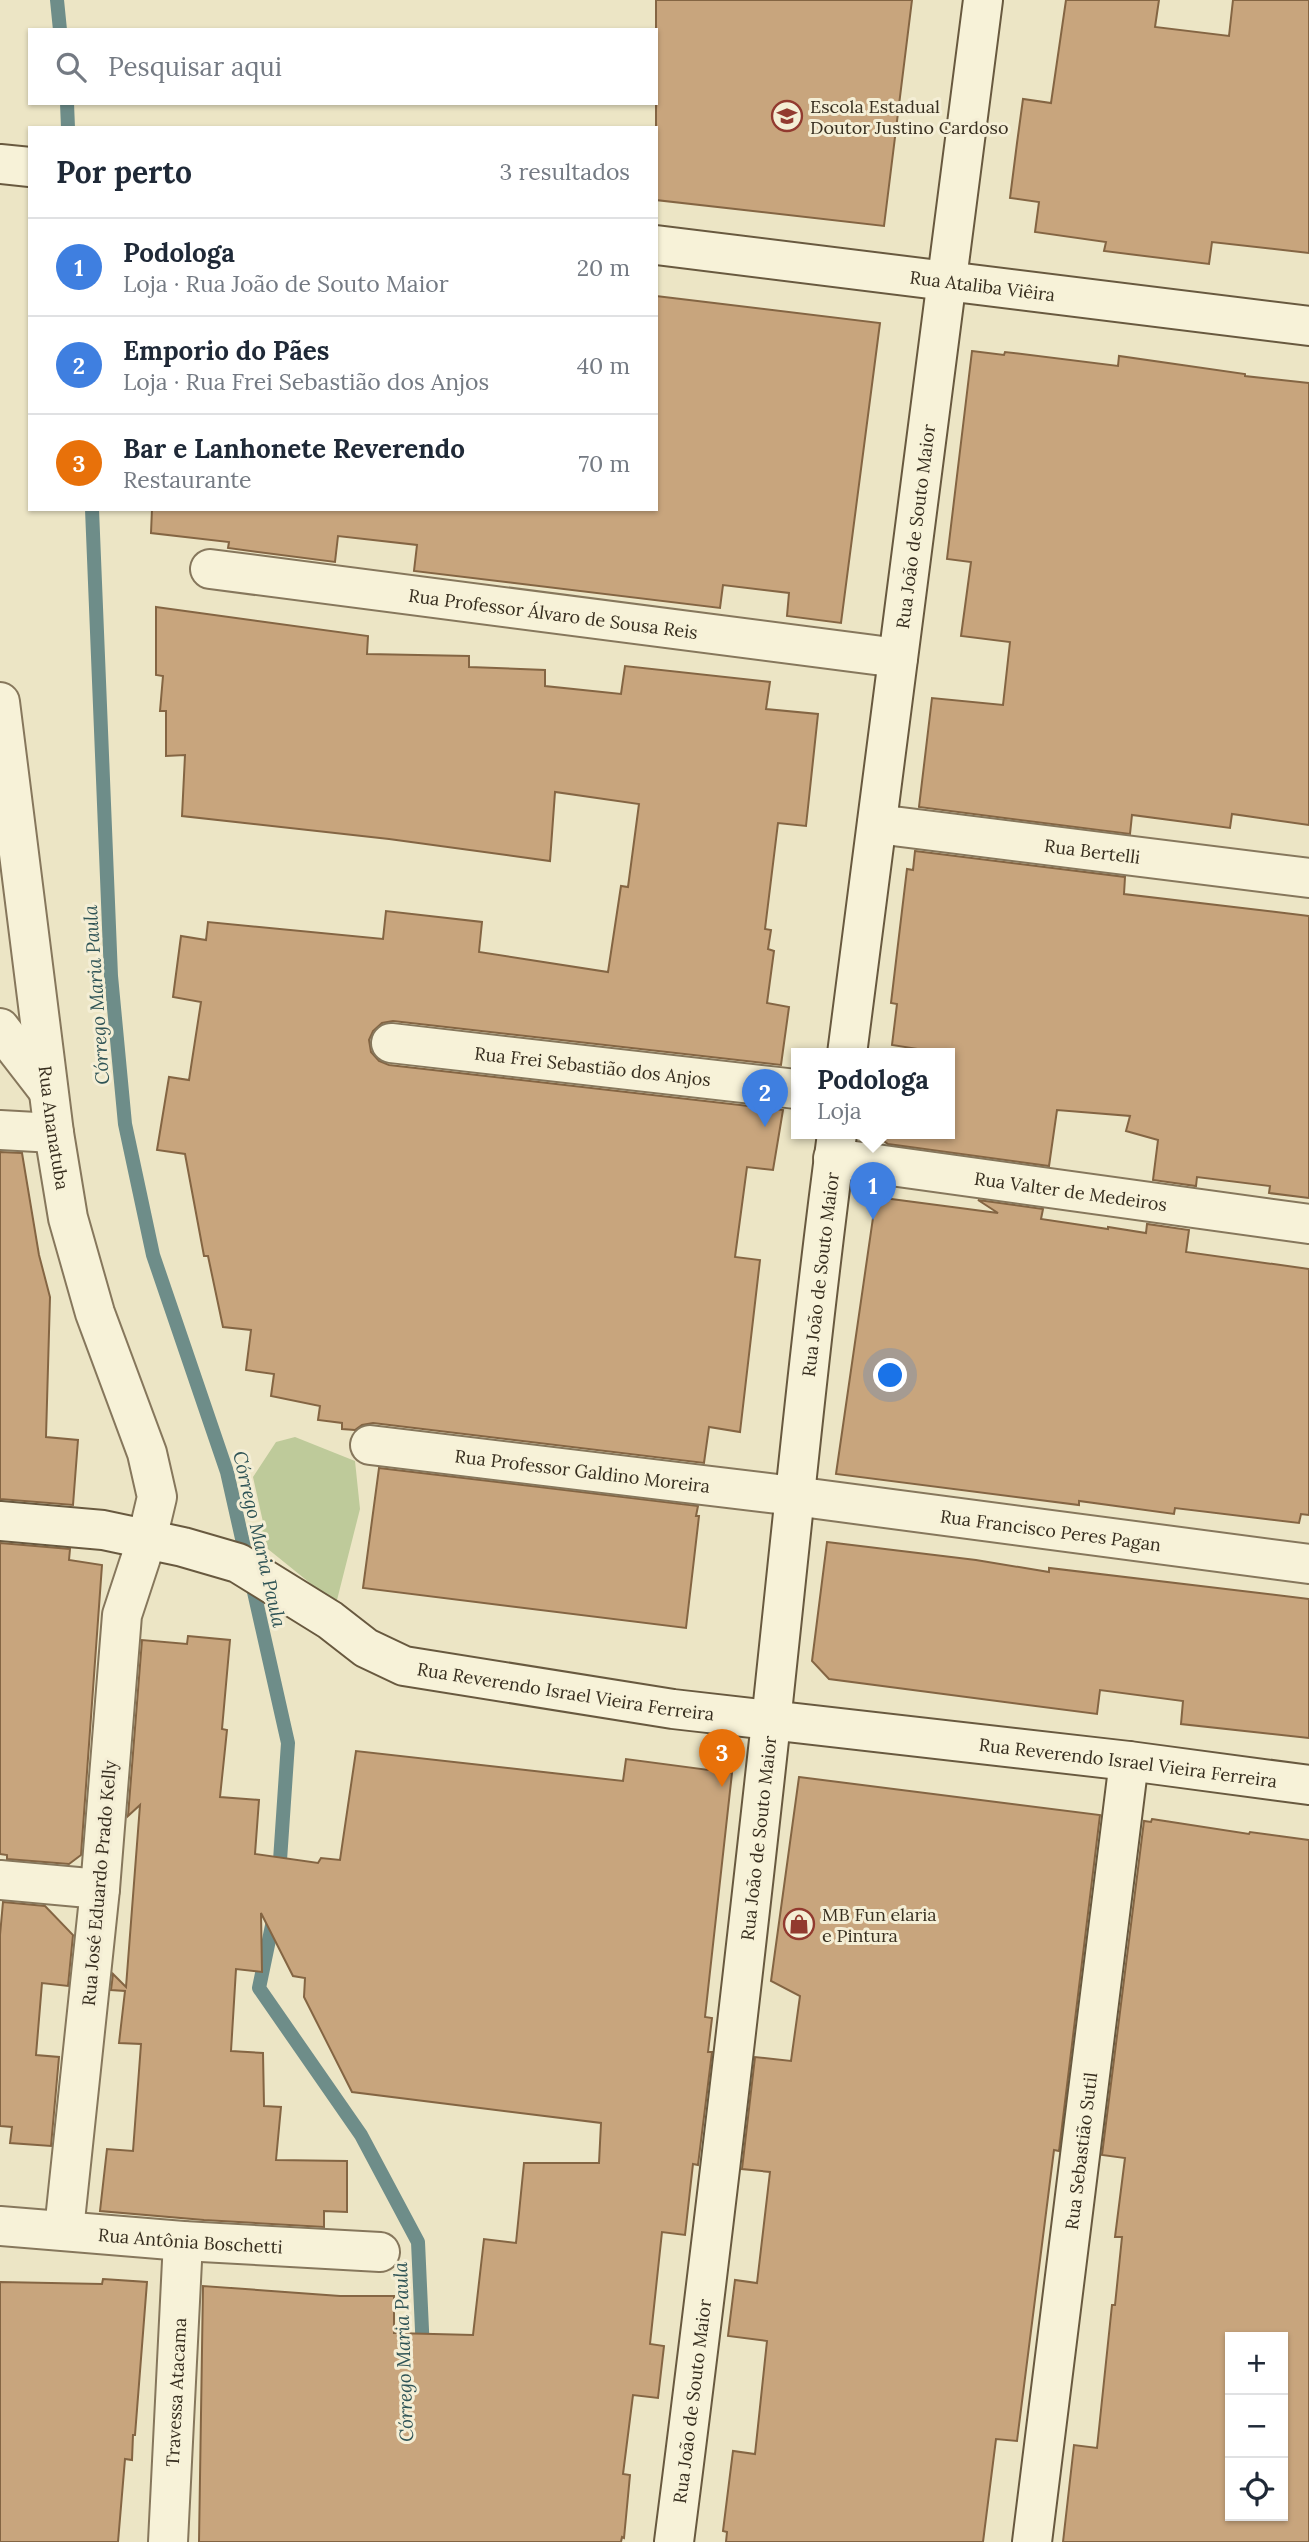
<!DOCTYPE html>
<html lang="pt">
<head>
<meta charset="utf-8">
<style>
  :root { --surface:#fff; --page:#f2f2f3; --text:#1f2937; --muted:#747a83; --line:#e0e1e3; --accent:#923a2f }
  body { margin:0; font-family:Lora,serif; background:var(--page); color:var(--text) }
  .controls { position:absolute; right:21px; bottom:21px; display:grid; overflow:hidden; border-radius:0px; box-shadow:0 2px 5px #0004 }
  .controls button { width:63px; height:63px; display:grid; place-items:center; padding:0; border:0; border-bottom:2px solid var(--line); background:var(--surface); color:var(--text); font:35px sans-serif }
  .you { position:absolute; left:891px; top:1376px; width:24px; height:24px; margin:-18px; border:5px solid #fff; border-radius:50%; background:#1a73e8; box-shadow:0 0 0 10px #1a73e833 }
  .badge { display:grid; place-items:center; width:46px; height:46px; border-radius:50%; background:var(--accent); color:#fff; font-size:23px; font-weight:700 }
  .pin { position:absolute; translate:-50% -58px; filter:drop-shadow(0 2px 4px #0008) }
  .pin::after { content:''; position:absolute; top:37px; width:24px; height:21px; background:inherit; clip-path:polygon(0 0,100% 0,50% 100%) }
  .popup { position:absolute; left:791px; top:1048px; width:164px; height:91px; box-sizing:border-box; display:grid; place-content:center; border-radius:0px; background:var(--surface); filter:drop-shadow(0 2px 5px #0005); font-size:23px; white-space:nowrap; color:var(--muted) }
  .popup b { font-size:26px; color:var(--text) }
  .popup::after { content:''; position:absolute; left:50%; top:100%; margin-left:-14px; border:14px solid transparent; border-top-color:var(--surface) }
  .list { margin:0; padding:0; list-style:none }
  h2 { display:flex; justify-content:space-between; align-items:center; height:91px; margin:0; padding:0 28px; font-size:30px }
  h2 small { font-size:23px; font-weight:400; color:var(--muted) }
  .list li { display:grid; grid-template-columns:46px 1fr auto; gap:21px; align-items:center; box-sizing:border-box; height:98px; padding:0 28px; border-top:2px solid var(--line) }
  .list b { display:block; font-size:26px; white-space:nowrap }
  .list p { margin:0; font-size:23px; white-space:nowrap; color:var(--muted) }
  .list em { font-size:23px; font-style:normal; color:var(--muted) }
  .icon { flex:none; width:38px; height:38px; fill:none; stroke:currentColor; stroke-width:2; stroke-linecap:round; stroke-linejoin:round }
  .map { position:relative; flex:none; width:1309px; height:2542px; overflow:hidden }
  .search { position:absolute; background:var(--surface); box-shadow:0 2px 5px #0004; left:28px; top:28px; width:630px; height:77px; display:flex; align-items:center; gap:18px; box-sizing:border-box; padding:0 24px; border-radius:0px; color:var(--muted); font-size:26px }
  .panel { position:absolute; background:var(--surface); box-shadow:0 2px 5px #0004; left:28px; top:126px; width:630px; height:385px; border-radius:0px }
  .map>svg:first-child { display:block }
</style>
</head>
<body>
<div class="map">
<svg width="1309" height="2542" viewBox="0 0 1309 2542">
  <rect width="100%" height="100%" fill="#ece5c5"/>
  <!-- green -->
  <polygon fill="#beca9a" points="295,1437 355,1461 360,1509 336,1604 258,1541 263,1522 253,1477 276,1442"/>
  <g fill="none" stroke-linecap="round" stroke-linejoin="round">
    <!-- stream -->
    <g stroke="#6e8d89" stroke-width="14">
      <polyline points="57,0 60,30"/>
      <polyline points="67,103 68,128"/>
      <polyline points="92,509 111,976 125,1124 153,1255 227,1472 288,1743 279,1875"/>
      <polyline points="274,1916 259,1988 361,2135 418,2242 423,2352"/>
    </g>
  </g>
  <!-- building -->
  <g fill="#c8a57d" stroke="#846543" stroke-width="2" fill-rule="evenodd">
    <polygon points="656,0 912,0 884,226 656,200"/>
    <polygon points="1066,0 1159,0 1155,27 1229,36 1233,0 1309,0 1309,253 1212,242 1209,264 1104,251 1106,242 1035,232 1039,202 1010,198 1017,143 1023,99 1051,103"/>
    <polygon points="656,296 880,323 841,623 787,616 789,593 723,585 720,608 414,571 417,545 338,536 335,562 228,548 229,542 151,533 152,509 656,509"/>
    <polygon points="972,351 1004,355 1005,352 1118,366 1119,356 1245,374 1245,376 1309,383 1309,825 1232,814 1230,828 1132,815 1130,834 919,807 932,698 1003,705 1010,642 961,636 971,562 947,559"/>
    <polygon points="156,607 368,636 367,654 469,656 469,667 545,670 545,686 621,694 625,666 770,682 766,709 818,714 806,826 778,823 765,929 771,930 768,949 774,951 767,1003 789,1007 781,1065 393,1021 382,1023 373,1031 369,1040 371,1052 379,1061 389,1065 783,1110 773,1170 747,1167 735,1257 760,1260 740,1432 709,1427 704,1463 373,1423 362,1425 355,1430 342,1429 342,1423 318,1420 320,1406 271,1396 274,1374 246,1370 251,1330 223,1327 208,1256 204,1256 185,1154 157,1150 169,1077 189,1080 201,1002 173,997 181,936 206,940 208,922 383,939 386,911 482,922 479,952 608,972 621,886 628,887 639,804 555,792 550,861 389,839 182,816 185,755 166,756 166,711 160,711 163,676 156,675"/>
    <polygon points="915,851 1125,877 1124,894 1309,916 1309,1198 1269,1193 1270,1186 1197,1177 1196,1186 1153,1180 1158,1140 1126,1131 1130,1116 1057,1110 1049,1166 888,1144 874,1134 950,1134 950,1054 892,1045 897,1004 891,1003 907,869 913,870"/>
    <polygon points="0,1152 22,1153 39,1255 50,1297 46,1437 78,1440 73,1505 0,1499"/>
    <polygon points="876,1197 998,1213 978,1200 1043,1209 1041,1219 1108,1229 1108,1227 1146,1233 1147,1224 1189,1230 1186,1252 1309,1269 1309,1515 1301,1514 1299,1523 1175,1508 1174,1514 1079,1501 1079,1505 836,1474"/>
    <polygon points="379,1468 698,1506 696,1516 699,1516 686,1628 363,1588"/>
    <polygon points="827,1542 976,1560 1049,1572 1049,1568 1309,1599 1309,1738 1181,1724 1183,1701 1100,1690 1097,1714 829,1679 812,1661"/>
    <polygon points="0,1543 70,1549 69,1560 102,1565 81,1855 69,1864 7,1859 7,1855 0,1854"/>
    <polygon points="188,1636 230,1640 222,1729 227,1730 220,1797 259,1800 255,1854 318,1863 321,1858 340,1860 356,1751 623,1781 626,1759 732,1773 705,2017 712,2018 708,2052 712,2052 698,2165 693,2164 685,2235 662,2232 650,2344 664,2346 658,2398 633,2395 623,2474 630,2475 624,2538 622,2537 621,2542 199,2542 203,2286 340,2296 394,2296 394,2333 473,2335 484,2239 516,2243 524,2163 599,2163 601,2123 352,2092 304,1997 305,1978 293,1976 261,1913 262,1972 236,1969 231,2051 263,2053 264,2106 281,2107 276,2160 347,2161 347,2212 324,2211 324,2227 204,2220 100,2211 107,2149 133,2151 141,2044 119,2043 125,1991 111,1990 113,1974 126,1987 140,1805 128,1816 142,1640 187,1644"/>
    <polygon points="799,1777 1100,1815 1059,2151 1054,2150 1017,2441 996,2439 983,2542 726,2542 727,2532 723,2531 733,2451 755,2454 767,2341 728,2336 735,2280 757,2283 770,2172 742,2169 755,2057 791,2061 800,1996 771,1981"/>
    <path d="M 1152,1819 L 1249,1834 L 1250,1832 L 1309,1840 L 1309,2542 L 1063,2542 L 1074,2445 L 1097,2448 L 1112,2305 L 1115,2305 L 1122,2237 L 1115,2237 L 1125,2158 L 1102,2155 L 1144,1821 L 1151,1822 ZM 1230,2337 L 1283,2337 L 1283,2516 L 1230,2516 Z"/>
    <polygon points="3,1902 45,1906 73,1935 68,1986 42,1983 36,2055 59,2057 51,2146 10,2143 12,2127 0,2126 0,1935"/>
    <polygon points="103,2279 147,2282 135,2435 133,2435 132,2460 125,2459 118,2542 0,2542 0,2282 102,2284"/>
  </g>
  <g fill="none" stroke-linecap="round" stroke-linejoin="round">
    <!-- street casing -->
    <g stroke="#86775c" stroke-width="42">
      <g id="street">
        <path id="s1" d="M 210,569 L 898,658"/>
        <path id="s2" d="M 0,702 L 54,1133 L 68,1218 L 95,1313 L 147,1453 L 157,1497 L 147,1539 L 122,1615 L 100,1889 L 64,2230"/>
        <path id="s3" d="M 877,824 L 1309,878"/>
        <polyline points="0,1028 47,1089"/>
        <path id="s4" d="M 391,1043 L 796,1089"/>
        <polyline points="0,1130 54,1133"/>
        <path id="s5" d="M 833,1158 L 1309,1224"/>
        <path id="s6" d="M 370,1445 L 794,1496 L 1309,1564"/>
        <polyline points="0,1880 100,1889"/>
        <path id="s7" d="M 0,2226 L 183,2241 L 380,2252"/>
        <path id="s8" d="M 168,2542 L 183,2241"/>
      </g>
    </g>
    <!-- secondary casing -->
    <g stroke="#68593f" stroke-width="42">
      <g id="secondary">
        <polyline points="0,164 30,167"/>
        <path id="s9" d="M 656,245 L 1309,326"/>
        <path id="s10" d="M 847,1054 L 983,0"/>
        <path id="s11" d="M 0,1521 L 103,1530 L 183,1547 L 238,1563 L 330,1620 L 366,1648 L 404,1666 L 673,1709 L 1129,1761 L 1309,1785"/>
        <path id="s12" d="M 674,2542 C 709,2269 741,1995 771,1722 C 792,1526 811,1330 837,1134"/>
        <path id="s13" d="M 1032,2542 L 1129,1761"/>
      </g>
    </g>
    <!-- street -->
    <use href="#street" stroke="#f7f2d8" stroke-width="38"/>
    <!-- secondary -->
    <use href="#secondary" stroke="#f7f2d8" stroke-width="38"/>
  </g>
  <!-- icons -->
  <defs>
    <g id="school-ring" transform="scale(1.575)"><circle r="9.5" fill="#f4eed5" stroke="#923a2f" stroke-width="1.5"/><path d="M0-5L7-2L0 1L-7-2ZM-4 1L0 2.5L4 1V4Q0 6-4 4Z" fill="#923a2f"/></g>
    <g id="shop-ring" transform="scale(1.575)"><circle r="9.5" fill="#f4eed5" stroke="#923a2f" stroke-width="1.5"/><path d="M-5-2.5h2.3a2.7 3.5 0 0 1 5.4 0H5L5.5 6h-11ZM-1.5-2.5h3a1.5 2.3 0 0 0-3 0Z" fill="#923a2f"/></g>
  </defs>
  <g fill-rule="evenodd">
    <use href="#school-ring" x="787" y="116"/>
    <use href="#shop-ring" x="799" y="1924"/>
  </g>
  <g text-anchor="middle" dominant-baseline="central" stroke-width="6" stroke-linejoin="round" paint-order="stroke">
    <!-- poi labels -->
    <g font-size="18" fill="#372e1f" stroke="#f4eed5" text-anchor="start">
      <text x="810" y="106">Escola Estadual<tspan x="810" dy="21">Doutor Justino Cardoso</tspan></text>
      <text x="822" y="1914">MB Fun elaria<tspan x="822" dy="21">e Pintura</tspan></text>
    </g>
    <!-- street labels -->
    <g font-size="18" fill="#372e1f" stroke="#f4eed5">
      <text stroke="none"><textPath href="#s9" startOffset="329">Rua Ataliba Viêira</textPath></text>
      <text stroke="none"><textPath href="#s10" startOffset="532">Rua João de Souto Maior</textPath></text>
      <text stroke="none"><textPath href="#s1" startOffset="346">Rua Professor Álvaro de Sousa Reis</textPath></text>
      <text stroke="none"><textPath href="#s3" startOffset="217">Rua Bertelli</textPath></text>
      <text stroke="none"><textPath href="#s4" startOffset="203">Rua Frei Sebastião dos Anjos</textPath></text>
      <text stroke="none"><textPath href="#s2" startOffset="429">Rua Ananatuba</textPath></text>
      <text stroke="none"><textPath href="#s5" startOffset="240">Rua Valter de Medeiros</textPath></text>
      <text stroke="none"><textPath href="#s12" startOffset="1276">Rua João de Souto Maior</textPath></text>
      <text stroke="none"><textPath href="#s6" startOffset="214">Rua Professor Galdino Moreira</textPath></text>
      <text stroke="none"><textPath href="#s6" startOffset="686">Rua Francisco Peres Pagan</textPath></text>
      <text stroke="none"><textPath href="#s11" startOffset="602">Rua Reverendo Israel Vieira Ferreira</textPath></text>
      <text stroke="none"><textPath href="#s11" startOffset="1169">Rua Reverendo Israel Vieira Ferreira</textPath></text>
      <text stroke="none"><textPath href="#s12" startOffset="709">Rua João de Souto Maior</textPath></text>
      <text transform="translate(99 1883) rotate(-85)">Rua José Eduardo Prado Kelly</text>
      <text stroke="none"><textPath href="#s13" startOffset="394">Rua Sebastião Sutil</textPath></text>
      <text stroke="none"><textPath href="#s7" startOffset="191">Rua Antônia Boschetti</textPath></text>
      <text stroke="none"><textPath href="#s8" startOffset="150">Travessa Atacama</textPath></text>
      <text stroke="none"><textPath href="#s12" startOffset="142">Rua João de Souto Maior</textPath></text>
    </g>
    <!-- water labels -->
    <g font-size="19" font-style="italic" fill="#2f5456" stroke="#f4eed5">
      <text transform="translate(96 995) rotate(-94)">Córrego Maria Paula</text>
      <text transform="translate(260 1539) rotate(77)">Córrego Maria Paula</text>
      <text transform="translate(403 2352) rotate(-92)">Córrego Maria Paula</text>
    </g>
  </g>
</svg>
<div class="controls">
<button>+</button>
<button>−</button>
<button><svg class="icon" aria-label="locate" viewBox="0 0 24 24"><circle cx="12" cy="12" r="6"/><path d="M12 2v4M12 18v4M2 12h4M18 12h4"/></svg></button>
</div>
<div class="you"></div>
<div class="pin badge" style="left:873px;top:1220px;background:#3f7fe0">1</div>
<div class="popup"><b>Podologa</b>Loja</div>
<div class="pin badge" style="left:765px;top:1127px;background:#3f7fe0">2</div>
<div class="pin badge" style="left:722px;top:1787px;background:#e8710a">3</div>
<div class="search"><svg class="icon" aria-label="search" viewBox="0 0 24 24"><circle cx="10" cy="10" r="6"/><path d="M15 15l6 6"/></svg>Pesquisar aqui</div>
<section class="panel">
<h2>Por perto<small>3 resultados</small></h2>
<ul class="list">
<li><span class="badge" style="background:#3f7fe0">1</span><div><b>Podologa</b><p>Loja · Rua João de Souto Maior</p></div><em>20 m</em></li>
<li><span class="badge" style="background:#3f7fe0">2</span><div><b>Emporio do Pães</b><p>Loja · Rua Frei Sebastião dos Anjos</p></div><em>40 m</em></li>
<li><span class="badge" style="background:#e8710a">3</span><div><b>Bar e Lanhonete Reverendo</b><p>Restaurante</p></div><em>70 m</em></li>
</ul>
</section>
</div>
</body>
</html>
